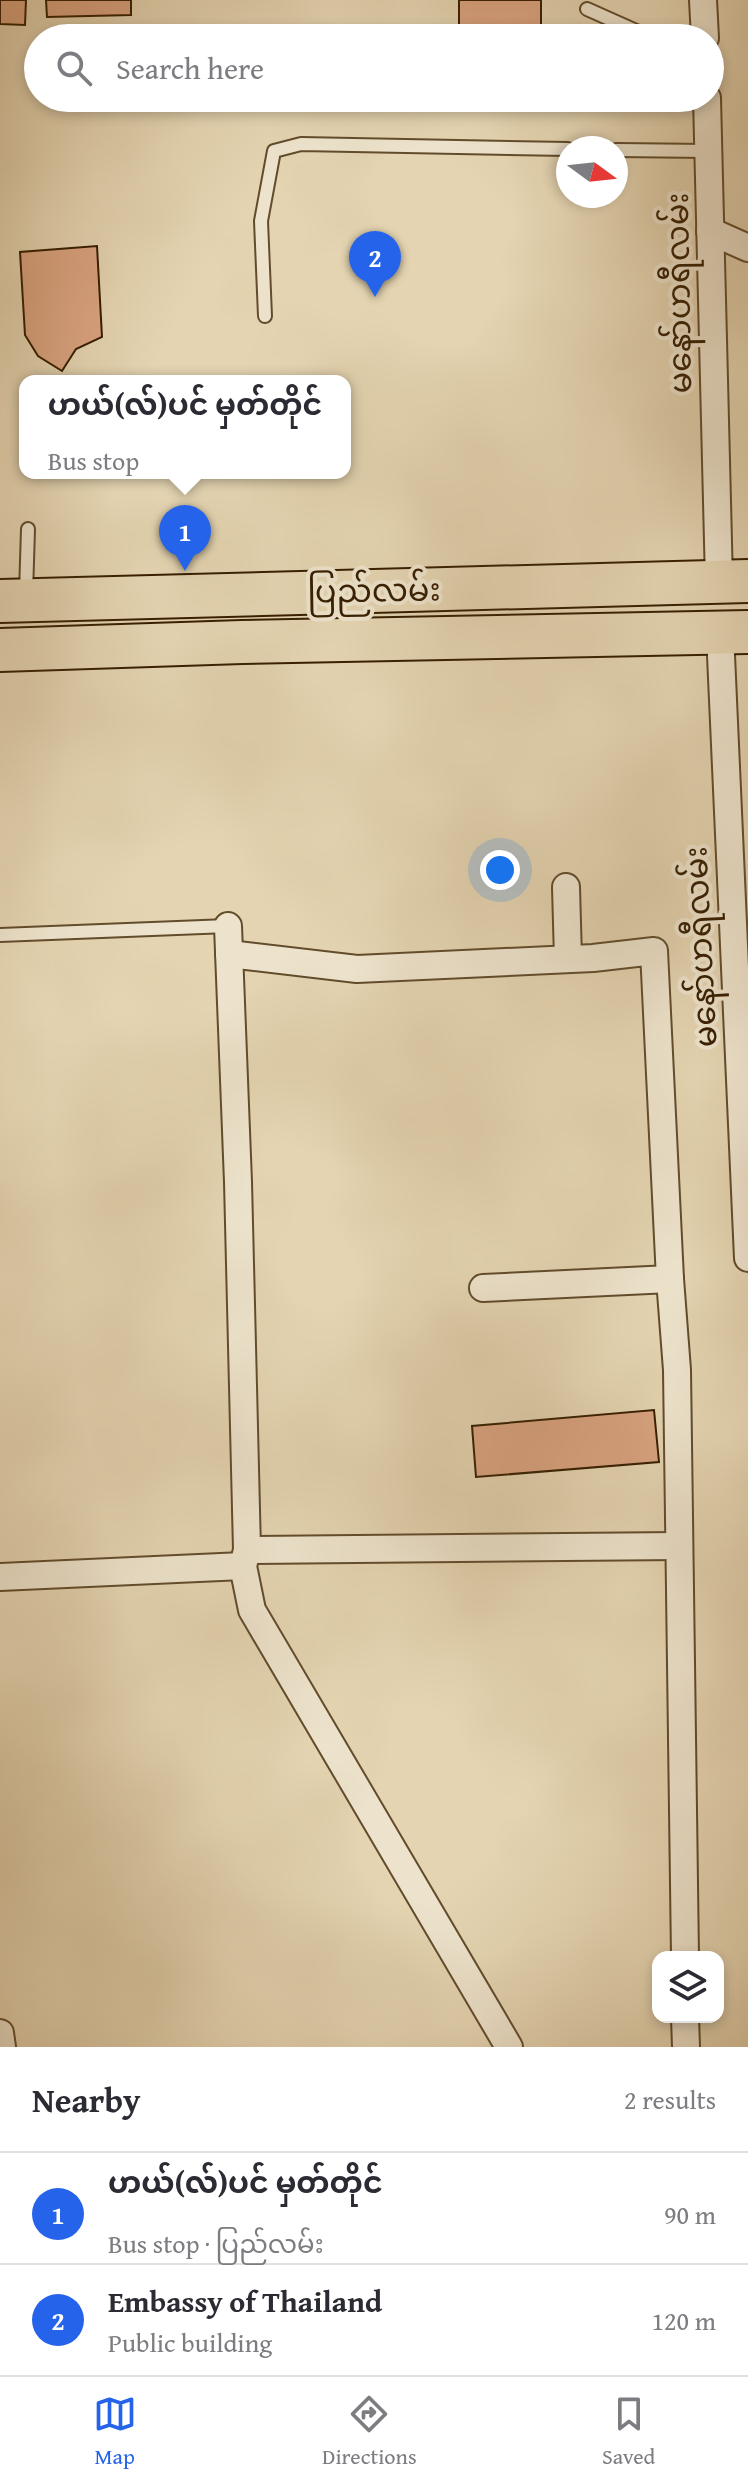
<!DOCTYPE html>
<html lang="en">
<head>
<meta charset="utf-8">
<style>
  :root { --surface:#fff; --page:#f2f2f3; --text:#2b2b33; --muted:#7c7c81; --line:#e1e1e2; --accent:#2563eb }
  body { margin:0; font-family:"Gentium Book Plus","Noto Sans Myanmar",serif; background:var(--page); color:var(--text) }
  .controls { position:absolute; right:24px; bottom:24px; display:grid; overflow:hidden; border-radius:16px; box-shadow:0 4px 12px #0003 }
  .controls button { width:72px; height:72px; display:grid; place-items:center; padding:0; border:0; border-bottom:2px solid var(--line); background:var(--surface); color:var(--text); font:40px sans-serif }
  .compass { position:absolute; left:556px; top:136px; width:72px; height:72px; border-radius:50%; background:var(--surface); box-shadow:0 4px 12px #0003; rotate:105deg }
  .you { position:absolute; left:500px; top:870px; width:28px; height:28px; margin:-20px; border:6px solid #fff; border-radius:50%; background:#1a73e8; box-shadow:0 0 0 12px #1a73e833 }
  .badge { display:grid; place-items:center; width:52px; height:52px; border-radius:50%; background:var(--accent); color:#fff; font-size:26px; font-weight:700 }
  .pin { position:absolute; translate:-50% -66px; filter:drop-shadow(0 2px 4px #0008) }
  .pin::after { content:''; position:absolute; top:42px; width:28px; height:24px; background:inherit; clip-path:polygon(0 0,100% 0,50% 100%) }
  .popup { position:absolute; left:19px; top:375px; width:332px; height:104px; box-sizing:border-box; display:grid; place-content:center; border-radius:16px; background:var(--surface); filter:drop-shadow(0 2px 6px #0005); font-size:26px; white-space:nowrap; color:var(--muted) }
  .popup b { font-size:30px; color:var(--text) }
  .popup::after { content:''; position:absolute; left:50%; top:100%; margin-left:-16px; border:16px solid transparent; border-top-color:var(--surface) }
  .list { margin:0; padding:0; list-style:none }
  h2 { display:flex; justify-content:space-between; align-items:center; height:104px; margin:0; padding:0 32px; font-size:34px }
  h2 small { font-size:26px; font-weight:400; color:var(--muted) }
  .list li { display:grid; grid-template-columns:52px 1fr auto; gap:24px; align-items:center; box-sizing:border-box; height:112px; padding:0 32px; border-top:2px solid var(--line) }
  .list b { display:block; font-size:30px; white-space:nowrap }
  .list p { margin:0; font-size:26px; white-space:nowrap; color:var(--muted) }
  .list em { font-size:26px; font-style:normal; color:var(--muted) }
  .icon { flex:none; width:44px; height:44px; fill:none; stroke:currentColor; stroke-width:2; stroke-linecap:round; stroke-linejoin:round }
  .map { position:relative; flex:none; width:748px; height:2047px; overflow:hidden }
  .search { position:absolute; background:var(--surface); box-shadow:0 4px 12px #0003; left:24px; right:24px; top:24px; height:88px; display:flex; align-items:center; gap:20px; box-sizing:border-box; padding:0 28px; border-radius:44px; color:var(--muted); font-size:30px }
  .sheet { height:328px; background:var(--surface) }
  nav { display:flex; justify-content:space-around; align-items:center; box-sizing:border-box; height:112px; border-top:2px solid var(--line); background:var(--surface); font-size:22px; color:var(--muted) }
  nav a { display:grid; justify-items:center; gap:4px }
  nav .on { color:var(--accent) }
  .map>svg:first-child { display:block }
</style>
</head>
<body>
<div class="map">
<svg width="748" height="2047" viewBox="0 0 748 2047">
  <rect width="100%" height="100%" fill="#e4d4b1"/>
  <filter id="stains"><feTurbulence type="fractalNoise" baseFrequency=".0025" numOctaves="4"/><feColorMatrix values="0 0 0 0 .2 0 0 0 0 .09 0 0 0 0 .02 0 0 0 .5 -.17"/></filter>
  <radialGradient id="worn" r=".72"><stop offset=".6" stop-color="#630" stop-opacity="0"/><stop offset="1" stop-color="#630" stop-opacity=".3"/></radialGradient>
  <!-- building -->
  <g fill="#d9a380" stroke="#361e00" stroke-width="2">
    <polygon points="0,0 26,0 25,25 0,24"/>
    <polygon points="46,0 131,0 131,15 47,17"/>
    <rect x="459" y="0" width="82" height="38"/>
    <polygon points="97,246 102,337 76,349 62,371 38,356 25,335 20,252"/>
    <polygon points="654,1410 659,1462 476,1477 472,1426"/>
  </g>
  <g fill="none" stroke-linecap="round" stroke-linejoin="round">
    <!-- service casing -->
    <g stroke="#624c2c" stroke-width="16">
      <g id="service">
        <polyline points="587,9 652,38"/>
        <polyline points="616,150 708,151"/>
        <polyline points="265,316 261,221 274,151 301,144 568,149"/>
        <polyline points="26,593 28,529"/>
        <polyline points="0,935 228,926"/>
      </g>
    </g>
    <!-- minor casing -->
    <g stroke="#624c2c" stroke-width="30">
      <g id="minor">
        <polyline points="703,0 705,38"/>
        <polyline points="707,98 719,582"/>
        <polyline points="710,231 748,248"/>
        <polyline points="720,633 748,1258"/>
        <polyline points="566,887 568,959"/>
        <polyline points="228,926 238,1182 247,1550 243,1566 252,1610 509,2047"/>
        <polyline points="229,954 357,969 593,958 654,951 670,1279 483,1288"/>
        <polyline points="670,1279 677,1370 685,1957"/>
        <polyline points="247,1550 679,1546"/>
        <polyline points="0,1577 243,1566"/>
        <polyline points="685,2017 686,2047"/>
        <polyline points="0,2033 2,2047"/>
      </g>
    </g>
    <!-- trunk casing -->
    <g stroke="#361e00" stroke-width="46">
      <g id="trunk">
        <polyline points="0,601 748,581"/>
        <polyline points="0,650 242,642 748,632"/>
      </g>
    </g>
    <!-- service -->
    <use href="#service" stroke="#ede3cc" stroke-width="12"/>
    <!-- minor -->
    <use href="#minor" stroke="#ede3cc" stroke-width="26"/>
    <!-- trunk -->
    <use href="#trunk" stroke="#e4d4b1" stroke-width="42"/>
  </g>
  <g text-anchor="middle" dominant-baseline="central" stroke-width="8" stroke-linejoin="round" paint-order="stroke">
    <!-- street labels -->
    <g font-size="32" fill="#361e00" stroke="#ede3cc">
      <text transform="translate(678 293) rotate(-91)">မနော်ဟရီလမ်း</text>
      <text transform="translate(374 590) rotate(-1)">ပြည်လမ်း</text>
      <text transform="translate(700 947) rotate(-93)">မနော်ဟရီလမ်း</text>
    </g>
  </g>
  <rect width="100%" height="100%" filter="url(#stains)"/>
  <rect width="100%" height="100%" fill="url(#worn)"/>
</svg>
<div class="controls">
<button><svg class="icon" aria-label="layers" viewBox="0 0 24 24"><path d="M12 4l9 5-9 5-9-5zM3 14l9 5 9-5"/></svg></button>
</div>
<svg class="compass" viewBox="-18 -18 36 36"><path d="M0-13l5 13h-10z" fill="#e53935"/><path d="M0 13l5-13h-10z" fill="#7c7c81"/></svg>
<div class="you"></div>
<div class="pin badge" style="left:185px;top:571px">1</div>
<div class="popup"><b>ဟယ်(လ်)ပင် မှတ်တိုင်</b>Bus stop</div>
<div class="pin badge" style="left:375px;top:297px">2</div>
<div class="search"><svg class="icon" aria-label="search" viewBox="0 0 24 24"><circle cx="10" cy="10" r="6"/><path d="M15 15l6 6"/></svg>Search here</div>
</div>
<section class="sheet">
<h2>Nearby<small>2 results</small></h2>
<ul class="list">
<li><span class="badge">1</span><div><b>ဟယ်(လ်)ပင် မှတ်တိုင်</b><p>Bus stop · ပြည်လမ်း</p></div><em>90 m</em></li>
<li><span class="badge">2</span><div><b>Embassy of Thailand</b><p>Public building</p></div><em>120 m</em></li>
</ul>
</section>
<nav>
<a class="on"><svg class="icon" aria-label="map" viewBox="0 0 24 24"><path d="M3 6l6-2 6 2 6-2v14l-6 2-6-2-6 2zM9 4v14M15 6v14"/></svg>Map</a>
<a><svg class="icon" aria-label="directions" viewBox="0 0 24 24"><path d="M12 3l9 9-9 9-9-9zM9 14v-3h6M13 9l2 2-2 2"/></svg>Directions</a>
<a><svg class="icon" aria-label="saved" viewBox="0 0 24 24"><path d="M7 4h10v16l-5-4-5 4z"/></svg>Saved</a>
</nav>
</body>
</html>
